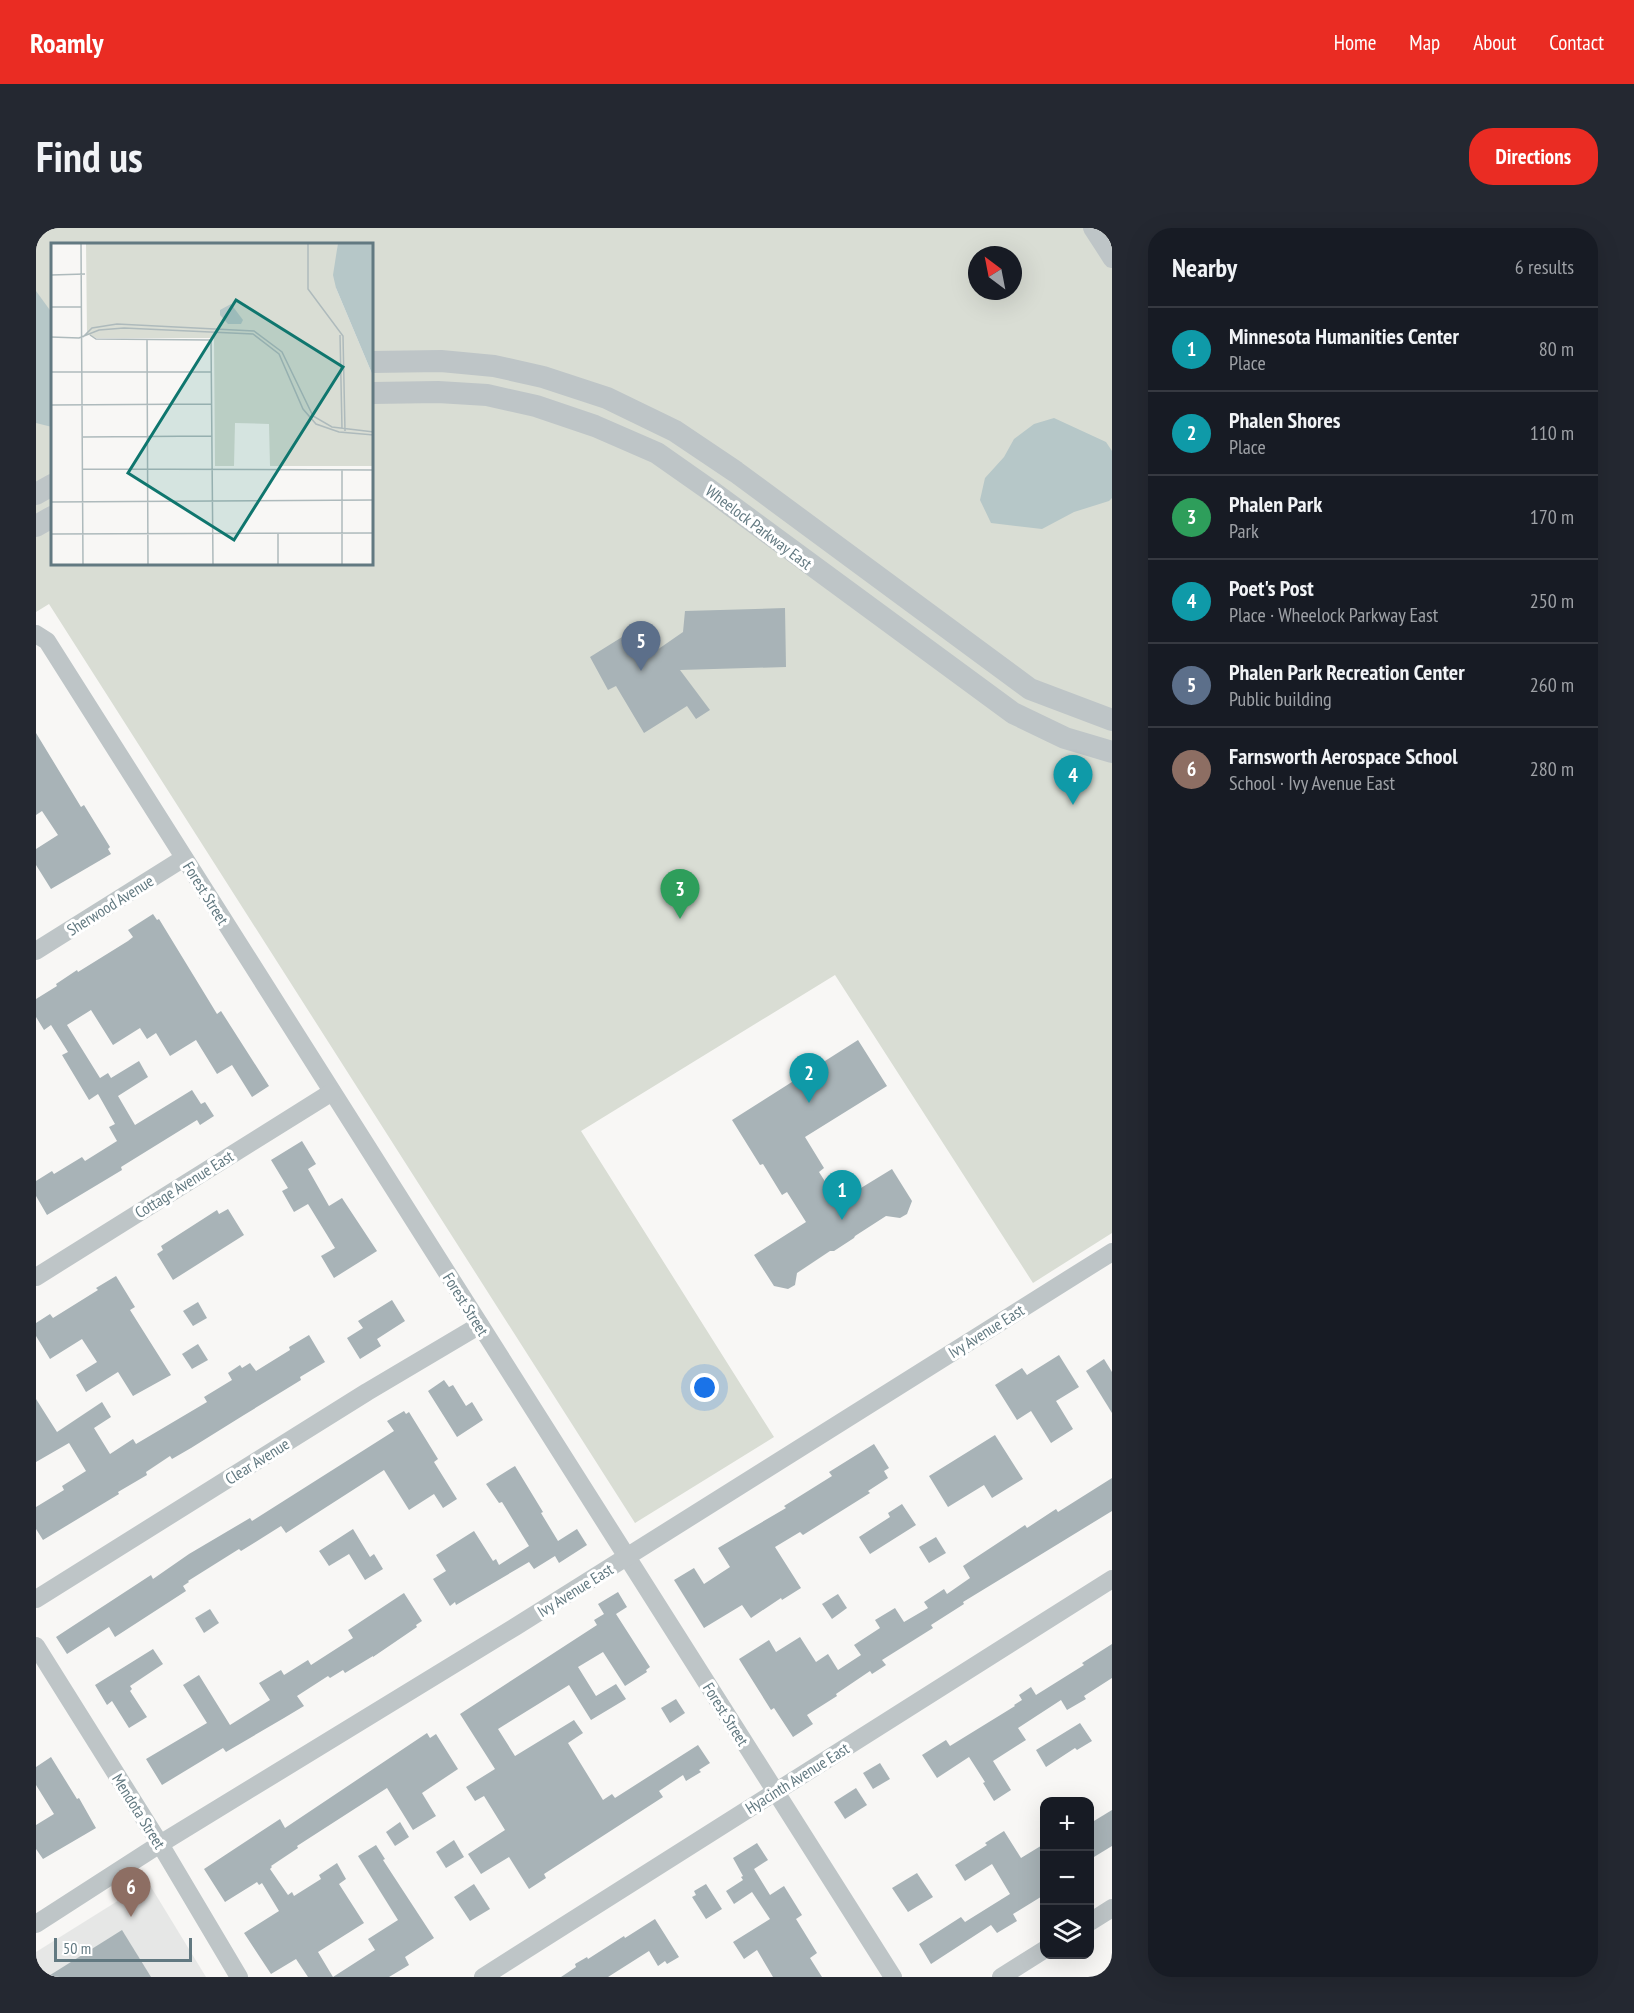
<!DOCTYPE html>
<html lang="en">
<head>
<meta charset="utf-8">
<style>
  :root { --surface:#171b24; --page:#242831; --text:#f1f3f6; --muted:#9ea1a6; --line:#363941; --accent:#ea2c23 }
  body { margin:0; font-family:"PT Sans Narrow",sans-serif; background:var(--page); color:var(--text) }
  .controls { position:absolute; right:18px; bottom:18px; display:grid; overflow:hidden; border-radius:12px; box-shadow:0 6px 24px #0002 }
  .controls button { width:54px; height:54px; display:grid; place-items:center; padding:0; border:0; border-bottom:2px solid var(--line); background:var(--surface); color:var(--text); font:30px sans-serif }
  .compass { position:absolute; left:932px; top:18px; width:54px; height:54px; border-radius:50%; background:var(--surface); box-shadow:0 6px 24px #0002; rotate:328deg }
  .scale { position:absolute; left:18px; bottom:15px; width:138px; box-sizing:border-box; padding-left:6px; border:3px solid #627981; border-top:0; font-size:16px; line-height:21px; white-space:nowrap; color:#627981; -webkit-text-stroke:4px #fff; paint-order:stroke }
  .you { position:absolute; left:669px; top:1160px; width:21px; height:21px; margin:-15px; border:4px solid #fff; border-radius:50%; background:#1a73e8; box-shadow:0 0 0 9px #1a73e833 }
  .badge { display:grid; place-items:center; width:39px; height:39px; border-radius:50%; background:var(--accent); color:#fff; font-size:20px; font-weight:700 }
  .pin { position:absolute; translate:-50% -50px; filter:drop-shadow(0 2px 3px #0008) }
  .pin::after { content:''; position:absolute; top:32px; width:21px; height:18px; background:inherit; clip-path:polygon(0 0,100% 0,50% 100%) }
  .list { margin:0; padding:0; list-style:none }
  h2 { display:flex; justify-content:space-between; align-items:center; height:78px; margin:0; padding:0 24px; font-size:26px }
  h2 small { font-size:20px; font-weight:400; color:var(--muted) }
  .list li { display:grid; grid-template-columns:39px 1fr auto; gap:18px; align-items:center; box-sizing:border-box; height:84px; padding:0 24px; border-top:2px solid var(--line) }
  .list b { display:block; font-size:22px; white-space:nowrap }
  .list p { margin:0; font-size:20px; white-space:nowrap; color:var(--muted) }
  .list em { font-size:20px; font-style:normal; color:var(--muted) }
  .icon { flex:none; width:33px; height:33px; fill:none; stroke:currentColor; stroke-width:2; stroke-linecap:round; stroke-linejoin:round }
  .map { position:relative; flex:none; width:1076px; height:1749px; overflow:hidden; border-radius:24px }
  header { display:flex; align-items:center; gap:36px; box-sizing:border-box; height:84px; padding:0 30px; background:var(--accent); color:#fff }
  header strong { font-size:28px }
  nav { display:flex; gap:33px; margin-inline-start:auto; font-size:21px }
  .intro { display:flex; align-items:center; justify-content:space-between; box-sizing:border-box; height:144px; padding:0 36px }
  h1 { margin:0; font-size:42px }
  .button { padding:15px 27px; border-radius:24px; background:var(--accent); color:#fff; font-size:21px; font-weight:700 }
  main { display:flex; gap:36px; padding:0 36px }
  aside { flex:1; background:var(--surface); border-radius:24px; box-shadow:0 6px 24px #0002 }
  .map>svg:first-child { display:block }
</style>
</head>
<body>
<header>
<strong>Roamly</strong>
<nav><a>Home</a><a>Map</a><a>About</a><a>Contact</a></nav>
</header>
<div class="intro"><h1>Find us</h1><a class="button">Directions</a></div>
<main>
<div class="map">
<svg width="1076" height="1749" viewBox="0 0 1076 1749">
  <rect width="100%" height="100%" fill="#f8f7f5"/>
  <!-- built -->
  <polygon fill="#e6e7e6" points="112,1654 170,1749 0,1749 0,1724"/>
  <!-- green -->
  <path fill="#d9ddd4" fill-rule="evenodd" d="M 0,0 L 1076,0 L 1076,1005 L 997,1055 L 799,747 L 545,903 L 738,1209 L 599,1295 L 13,376 L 0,384 ZM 16,16 L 336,16 L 336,336 L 16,336 ZM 941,27 L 977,27 L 977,63 L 941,63 Z"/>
  <!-- water -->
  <g fill="#b6c7c8">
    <polygon points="0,63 16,85 16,199 0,195"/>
    <polygon points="1018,190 1070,214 1076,223 1076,270 1073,273 1038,284 1006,301 955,295 944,272 949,250 968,229 978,211 998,196"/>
  </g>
  <!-- building -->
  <g fill="#a8b3b7">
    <polygon points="749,380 750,439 644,442 674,482 660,491 651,478 608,505 580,458 572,462 554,429 607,396 621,422 647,404 649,383"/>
    <polygon points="0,505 45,579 48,577 74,619 72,621 75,626 15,661 0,637 0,621 22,607 6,583 0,587"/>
    <polygon points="117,686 121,692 123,691 181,786 185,783 233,858 216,869 196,837 181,846 160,812 134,828 120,805 111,811 104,800 77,817 55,782 31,797 64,850 72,845 75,850 103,833 112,849 82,868 99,897 156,862 165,876 169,874 178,888 164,897 161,892 85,939 86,942 11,987 0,968 0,953 16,943 18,946 46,929 49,933 81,913 73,899 79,896 62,866 53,872 26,827 32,824 15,797 8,802 0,789 0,771 21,758 20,756 41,742 42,744 92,713 97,709 92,702"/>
    <polygon points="822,812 851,858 769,909 788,940 783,944 802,974 856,941 876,973 871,986 864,990 850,988 819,1008 818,1010 798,1023 794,1023 761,1045 759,1057 752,1061 738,1058 718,1027 770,994 751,964 746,967 727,936 724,937 696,892"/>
    <polygon points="266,913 280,936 272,941 293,978 306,970 341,1023 298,1050 285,1028 299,1020 272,976 258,984 246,963 252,960 235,932"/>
    <polygon points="192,981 208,1007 137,1052 121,1026 127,1022 125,1018 181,982 183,986"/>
    <polygon points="80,1048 99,1079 94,1082 135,1147 97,1168 82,1144 50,1164 40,1147 61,1134 46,1111 14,1131 0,1108 0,1095 14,1086 17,1090 62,1062 60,1060"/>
    <polygon points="356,1072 369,1093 341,1111 345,1118 324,1131 311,1110 327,1100 322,1093"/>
    <polygon points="162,1074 171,1090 157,1098 147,1083"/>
    <polygon points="273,1107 289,1134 264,1149 265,1152 208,1187 155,1220 136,1231 134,1228 110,1244 111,1247 82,1264 83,1266 7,1312 0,1301 0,1279 28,1262 26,1258 50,1243 33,1215 0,1234 0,1171 21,1204 66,1174 75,1189 58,1200 74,1226 97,1211 100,1216 171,1174 168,1169 196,1152 192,1145 204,1137 206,1140 214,1135 220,1143 254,1122 253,1119"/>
    <polygon points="162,1116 172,1132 156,1141 146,1126"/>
    <polygon points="1023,1127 1043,1159 1020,1173 1037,1201 1015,1215 995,1183 981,1192 959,1157 986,1140 991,1147"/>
    <polygon points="1068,1131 1076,1144 1076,1185 1050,1143"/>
    <polygon points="408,1152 413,1159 417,1157 430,1178 436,1174 447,1192 421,1209 392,1163"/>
    <polygon points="368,1183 370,1186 373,1184 402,1231 398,1234 421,1271 407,1280 398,1266 373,1282 348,1242 250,1305 245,1298 205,1323 203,1321 152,1353 153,1354 147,1358 150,1363 79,1409 73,1399 31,1426 20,1409 115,1347 117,1351 153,1326 214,1290 216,1293 358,1203 351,1193"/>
    <polygon points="959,1207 987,1251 956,1270 948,1257 912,1279 893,1248"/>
    <polygon points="838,1216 853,1240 848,1243 852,1250 832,1263 834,1265 767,1307 764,1304 739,1319 765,1360 746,1372 745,1370 715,1390 706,1377 668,1400 638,1352 658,1340 668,1356 694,1339 682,1320 750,1280 748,1278 796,1248 793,1244"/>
    <polygon points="479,1238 507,1284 505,1285 522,1313 541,1301 551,1317 523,1335 519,1328 498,1341 493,1334 420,1377 419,1374 414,1378 397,1351 410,1343 400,1327 438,1303 457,1333 460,1331 463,1337 493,1318 466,1274 463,1275 450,1256"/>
    <polygon points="1076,1250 1076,1283 927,1374 928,1376 895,1397 897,1400 846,1432 850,1437 836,1446 834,1443 800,1466 801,1468 771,1487 777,1496 757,1509 738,1480 735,1482 703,1431 733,1412 740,1424 764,1409 780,1434 792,1426 802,1442 825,1427 818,1417 844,1400 839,1392 859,1380 868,1394 892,1380 888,1374 908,1361 911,1366 934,1350 927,1338 989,1297 991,1300 1020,1281 1022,1284"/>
    <polygon points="866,1276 880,1297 834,1326 823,1309 854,1289 852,1285"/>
    <polygon points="317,1301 334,1329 338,1326 347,1341 329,1352 313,1326 293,1338 283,1323"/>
    <polygon points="900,1309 910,1325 893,1335 883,1319"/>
    <polygon points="582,1364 591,1379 580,1386 614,1439 610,1442 611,1444 589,1458 567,1424 542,1439 560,1468 580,1456 590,1471 555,1492 533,1457 462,1501 479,1528 538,1492 547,1505 532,1515 567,1572 576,1566 579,1570 662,1517 674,1535 663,1542 665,1544 650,1553 647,1547 623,1563 627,1569 508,1646 510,1650 493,1661 473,1629 445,1646 432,1626 469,1602 448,1568 439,1573 430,1559 459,1541 424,1486 561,1397 558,1392 568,1386 562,1376"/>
    <polygon points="368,1365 386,1393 380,1397 381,1399 337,1429 337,1428 309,1445 307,1442 294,1450 292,1448 261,1468 268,1478 248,1490 190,1524 187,1520 126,1557 110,1531 171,1495 147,1457 163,1447 194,1497 234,1472 223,1455 245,1442 248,1447 272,1432 275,1437 317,1410 312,1402"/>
    <polygon points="802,1366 811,1380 796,1391 786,1376"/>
    <polygon points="174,1381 183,1395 168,1405 159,1390"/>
    <polygon points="1076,1416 1076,1450 1048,1468 1050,1471 1031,1482 1025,1472 982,1500 990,1512 957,1533 975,1562 958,1573 947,1555 949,1554 933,1529 901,1550 886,1527 910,1512 914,1518 979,1478 978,1477 986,1472 983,1467 995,1459 1000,1467 1048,1437 1046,1435"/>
    <polygon points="117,1421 127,1436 94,1458 96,1461 94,1463 111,1489 93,1500 76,1473 71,1477 59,1457"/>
    <polygon points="640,1471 649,1485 634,1495 625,1480"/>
    <polygon points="1044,1495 1056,1513 1041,1522 1039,1520 1010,1539 1000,1522"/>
    <polygon points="391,1505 394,1510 400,1506 422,1541 386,1565 400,1588 377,1602 351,1560 261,1618 262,1620 235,1638 236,1639 234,1641 252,1667 256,1664 258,1668 285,1651 283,1647 301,1635 310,1651 303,1656 328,1695 282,1724 297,1749 339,1722 332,1711 362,1692 322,1628 340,1617 349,1631 347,1632 398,1710 369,1729 373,1737 353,1749 272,1749 260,1731 235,1746 208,1705 243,1683 226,1655 223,1657 221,1654 189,1674 168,1641 244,1591 249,1600"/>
    <polygon points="15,1529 41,1571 43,1570 60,1600 7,1631 0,1621 0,1597 18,1586 0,1557 0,1539"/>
    <polygon points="844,1535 854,1551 837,1561 827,1545"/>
    <polygon points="820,1560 831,1577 809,1591 798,1574"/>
    <polygon points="1076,1582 1076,1618 1053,1632 1053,1596"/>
    <polygon points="364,1594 373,1609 359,1618 350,1604"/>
    <polygon points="968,1603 985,1630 1008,1616 1008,1667 977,1686 981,1693 961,1705 955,1697 895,1736 883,1716 925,1689 929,1694 974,1666 956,1636 929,1653 919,1637 951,1617 949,1615"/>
    <polygon points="418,1612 428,1629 410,1640 400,1624"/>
    <polygon points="721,1615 732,1632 718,1641 734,1667 748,1658 766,1687 760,1691 781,1725 774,1730 786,1749 737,1749 721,1722 708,1731 697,1714 734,1691 716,1664 698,1676 690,1663 707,1652 705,1649 707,1648 697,1630"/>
    <polygon points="881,1645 897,1669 872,1684 856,1660"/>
    <polygon points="438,1656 454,1681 434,1693 418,1669"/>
    <polygon points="670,1656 686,1681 670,1691 656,1669 660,1667 658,1663"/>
    <polygon points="619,1691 643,1729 631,1736 629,1733 622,1738 613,1723 572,1749 525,1749 540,1739 539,1736 551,1729 552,1731 588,1708 589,1710"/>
    <polygon points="86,1702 115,1749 11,1749"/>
  </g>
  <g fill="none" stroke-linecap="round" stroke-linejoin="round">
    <!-- minor -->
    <g stroke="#bec5c7" stroke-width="18">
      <polyline points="1056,0 1076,31"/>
      <polyline points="0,406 11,413 857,1749"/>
      <polyline points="0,723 148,630"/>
      <polyline points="0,1049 296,864"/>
      <polyline points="0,1371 331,1164 444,1097"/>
      <polyline points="0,1418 124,1616 203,1749"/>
      <polyline points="1054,1694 1076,1680"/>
      <polyline points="0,1696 124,1616 479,1399 1076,1024"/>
      <polyline points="447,1749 1076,1351"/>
      <polyline points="965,1749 1008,1722"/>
    </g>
    <!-- tertiary -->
    <g stroke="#bec5c7" stroke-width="22">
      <polyline points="336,134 405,133 458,138 507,149 571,170 639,203 700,244 994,461 1076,492"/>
      <polyline points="336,165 402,164 451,167 500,178 559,198 621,225 678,265 977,485 1029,510 1076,524"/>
      <polyline points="0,266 16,257"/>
      <polyline points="0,298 16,289"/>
    </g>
  </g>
  <g text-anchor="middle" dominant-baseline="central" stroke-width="6" stroke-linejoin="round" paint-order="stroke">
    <!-- street labels -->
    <g font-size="16" fill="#627981" stroke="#fff">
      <text transform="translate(723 299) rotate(37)">Wheelock Parkway East</text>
      <text transform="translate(170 665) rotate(58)">Forest Street</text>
      <text transform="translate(74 677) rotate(-32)">Sherwood Avenue</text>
      <text transform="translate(148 956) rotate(-32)">Cottage Avenue East</text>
      <text transform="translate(430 1076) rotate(58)">Forest Street</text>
      <text transform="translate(950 1103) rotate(-32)">Ivy Avenue East</text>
      <text transform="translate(221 1233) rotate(-32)">Clear Avenue</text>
      <text transform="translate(539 1362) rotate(-32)">Ivy Avenue East</text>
      <text transform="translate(690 1486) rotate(58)">Forest Street</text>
      <text transform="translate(761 1550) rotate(-32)">Hyacinth Avenue East</text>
      <text transform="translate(103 1583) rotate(58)">Mendota Street</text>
    </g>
  </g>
  <!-- overview -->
  <g transform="translate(15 15)">
    <rect width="322" height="322" fill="#f8f7f5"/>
    <path d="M 35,0 L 287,0 L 285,45 L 322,133 L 322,223 L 219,223 L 218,181 L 184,180 L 183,223 L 164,223 L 163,95 L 45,95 L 36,91 Z" fill="#d9ddd4"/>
    <path d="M 287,0 L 322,0 L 322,133 L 285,45 L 282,32 ZM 180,61 L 192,77 L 190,81 L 177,81 L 169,72 L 169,67 Z" fill="#b6c7c8"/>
    <path fill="none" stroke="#aebabc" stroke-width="1.5" d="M 30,0 L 32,322M 257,0 L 257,46 L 292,93 L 294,188M 0,32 L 34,31M 0,64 L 31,64M 39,92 L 45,96 L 160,97 L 162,322M 289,92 L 291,186M 0,94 L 28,95 L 48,87 L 73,85 L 202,91 L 228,111 L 252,166 L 265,181 L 288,189 L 323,192M 32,94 L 41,85 L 66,81 L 203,88 L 231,109 L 262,173 L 281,184 L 323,189M 96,96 L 97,322M 0,129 L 161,129M 0,162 L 161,161M 32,194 L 161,193M 32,226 L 323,227M 291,227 L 291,322M 0,259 L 323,257M 227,290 L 227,322M 0,291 L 323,290"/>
    <path fill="#0f766e" fill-opacity="0.15" stroke="#0f766e" stroke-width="3" d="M 185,57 L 292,124 L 183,297 L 77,230 Z"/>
    <rect width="322" height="322" fill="none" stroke="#627981" stroke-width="3"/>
  </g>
</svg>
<div class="controls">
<button>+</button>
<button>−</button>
<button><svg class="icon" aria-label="layers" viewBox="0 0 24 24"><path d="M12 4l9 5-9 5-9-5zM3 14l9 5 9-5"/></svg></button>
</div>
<svg class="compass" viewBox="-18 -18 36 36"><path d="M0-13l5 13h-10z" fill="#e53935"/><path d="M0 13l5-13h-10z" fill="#9ea1a6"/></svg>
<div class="scale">50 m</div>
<div class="you"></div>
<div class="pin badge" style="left:806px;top:992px;background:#0f9aa8">1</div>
<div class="pin badge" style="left:773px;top:875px;background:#0f9aa8">2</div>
<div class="pin badge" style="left:644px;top:691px;background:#2e9e5b">3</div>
<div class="pin badge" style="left:1037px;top:577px;background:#0f9aa8">4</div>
<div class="pin badge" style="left:605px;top:443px;background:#5c6f8a">5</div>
<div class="pin badge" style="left:95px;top:1689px;background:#8d6e63">6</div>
</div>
<aside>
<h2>Nearby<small>6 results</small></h2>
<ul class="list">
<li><span class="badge" style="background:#0f9aa8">1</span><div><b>Minnesota Humanities Center</b><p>Place</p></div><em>80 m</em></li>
<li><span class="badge" style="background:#0f9aa8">2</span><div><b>Phalen Shores</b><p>Place</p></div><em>110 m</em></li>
<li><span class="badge" style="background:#2e9e5b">3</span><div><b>Phalen Park</b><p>Park</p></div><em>170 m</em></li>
<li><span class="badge" style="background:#0f9aa8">4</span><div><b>Poet's Post</b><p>Place · Wheelock Parkway East</p></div><em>250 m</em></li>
<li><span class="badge" style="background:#5c6f8a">5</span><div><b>Phalen Park Recreation Center</b><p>Public building</p></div><em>260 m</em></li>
<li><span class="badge" style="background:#8d6e63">6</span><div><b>Farnsworth Aerospace School</b><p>School · Ivy Avenue East</p></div><em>280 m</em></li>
</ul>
</aside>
</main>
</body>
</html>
